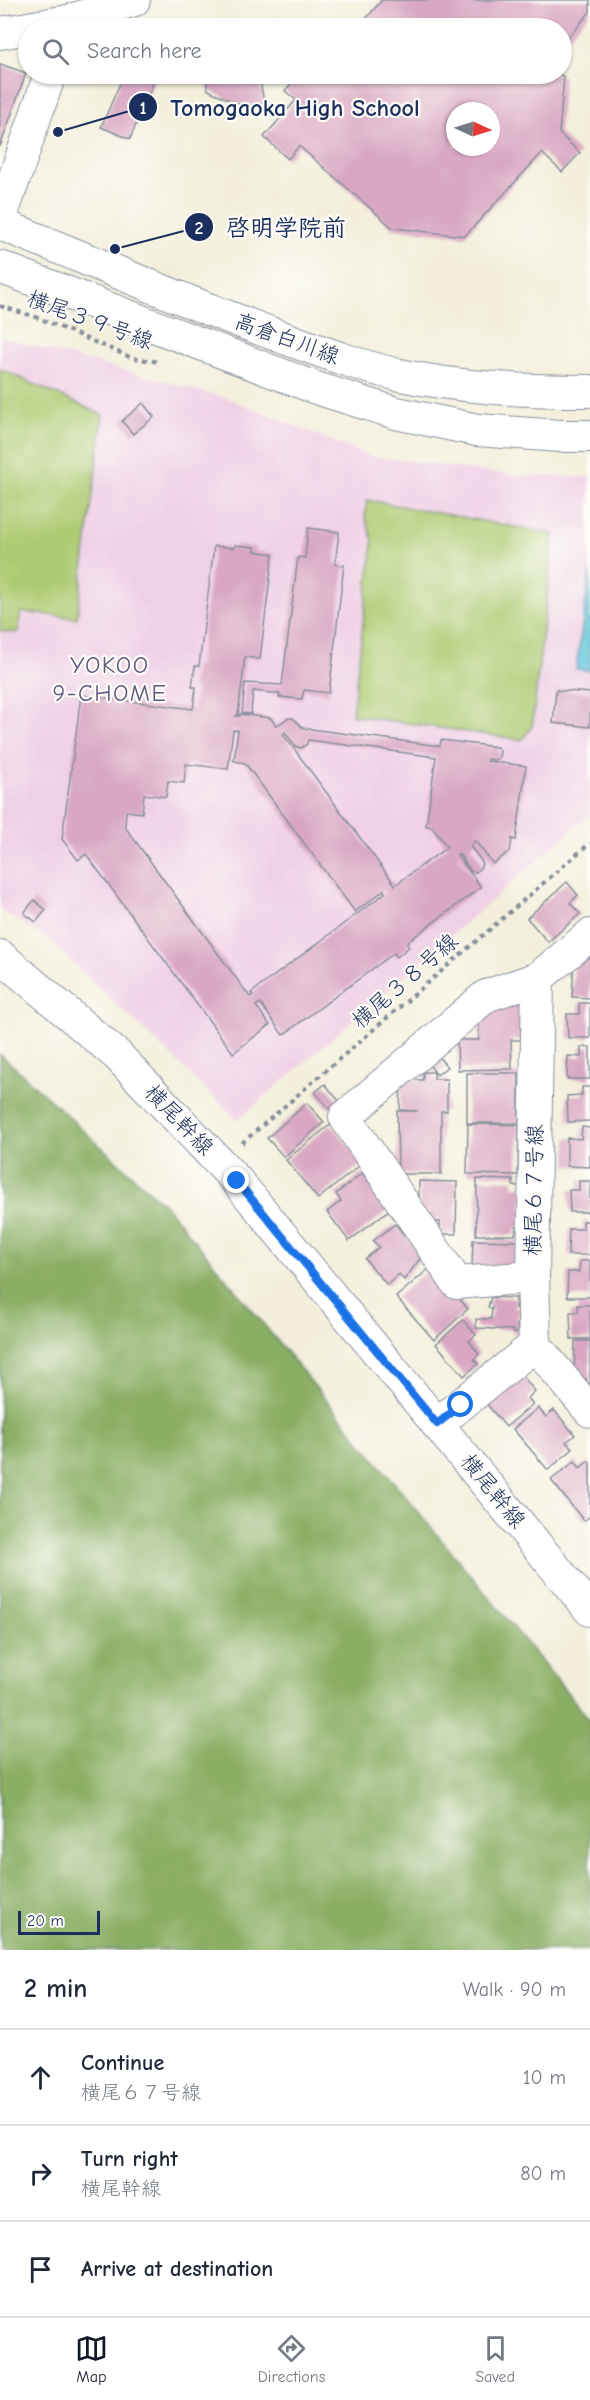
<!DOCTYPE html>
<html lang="en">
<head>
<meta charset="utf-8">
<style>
  :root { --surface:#fff; --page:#f2f2f3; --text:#1f2937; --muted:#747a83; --line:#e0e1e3; --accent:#111827 }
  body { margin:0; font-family:"Comic Neue","Klee One",sans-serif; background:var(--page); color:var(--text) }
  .compass { position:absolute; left:446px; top:102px; width:54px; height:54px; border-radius:50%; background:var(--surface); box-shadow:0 2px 4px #0004; rotate:94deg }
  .scale { position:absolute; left:18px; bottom:15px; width:82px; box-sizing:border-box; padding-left:6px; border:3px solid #1b2f5e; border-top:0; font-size:16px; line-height:21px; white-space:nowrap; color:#1b2f5e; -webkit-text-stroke:4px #fdfcf7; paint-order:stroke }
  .stop { position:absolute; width:18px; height:18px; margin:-14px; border:4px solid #1a73e8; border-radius:50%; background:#fff }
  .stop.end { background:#1a73e8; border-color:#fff; box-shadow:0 2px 6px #0008 }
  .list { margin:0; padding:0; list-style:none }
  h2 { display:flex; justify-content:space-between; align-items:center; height:78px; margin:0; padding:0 24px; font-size:26px }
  h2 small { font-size:20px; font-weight:400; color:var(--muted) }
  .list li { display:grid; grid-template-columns:39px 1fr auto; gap:18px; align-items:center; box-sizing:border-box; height:96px; padding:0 24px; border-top:2px solid var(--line) }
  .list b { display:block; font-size:22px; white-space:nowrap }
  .list p { margin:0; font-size:20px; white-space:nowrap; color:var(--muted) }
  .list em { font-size:20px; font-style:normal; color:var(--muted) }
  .icon { flex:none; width:33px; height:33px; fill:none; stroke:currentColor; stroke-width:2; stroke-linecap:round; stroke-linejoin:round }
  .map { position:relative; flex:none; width:590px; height:1950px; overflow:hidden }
  .search { position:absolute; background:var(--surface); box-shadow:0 2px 4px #0004; left:18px; right:18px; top:18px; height:66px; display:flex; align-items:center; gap:15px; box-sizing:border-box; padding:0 21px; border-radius:33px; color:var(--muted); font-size:22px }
  .sheet { height:366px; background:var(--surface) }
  nav { display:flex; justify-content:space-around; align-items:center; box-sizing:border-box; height:84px; border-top:2px solid var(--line); background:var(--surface); font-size:16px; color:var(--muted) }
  nav a { display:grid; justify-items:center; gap:3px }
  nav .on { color:var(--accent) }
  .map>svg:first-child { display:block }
</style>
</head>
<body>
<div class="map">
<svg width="590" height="1950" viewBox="0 0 590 1950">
  <rect width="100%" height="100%" fill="#fdfcf7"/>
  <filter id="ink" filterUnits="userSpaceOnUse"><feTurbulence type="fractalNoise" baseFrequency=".0167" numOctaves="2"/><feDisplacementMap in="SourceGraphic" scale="12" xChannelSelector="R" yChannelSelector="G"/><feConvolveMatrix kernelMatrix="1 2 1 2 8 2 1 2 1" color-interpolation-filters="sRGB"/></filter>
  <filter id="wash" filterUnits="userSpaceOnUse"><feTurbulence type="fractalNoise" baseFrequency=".008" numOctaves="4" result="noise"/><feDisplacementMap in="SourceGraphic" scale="24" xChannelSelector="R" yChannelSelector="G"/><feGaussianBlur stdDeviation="1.35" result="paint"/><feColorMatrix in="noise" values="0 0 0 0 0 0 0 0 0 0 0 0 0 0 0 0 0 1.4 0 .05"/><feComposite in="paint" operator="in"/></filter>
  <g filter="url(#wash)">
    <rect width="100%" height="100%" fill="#f3efdb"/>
    <!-- built -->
    <polygon fill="#efd0e6" points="0,337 227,398 369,456 519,476 590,477 590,815 238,1120 49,940 0,910"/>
    <!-- green -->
    <g fill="#adca71" stroke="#647c68" stroke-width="1.5">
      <polygon points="0,369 103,415 77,618 21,612 18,633 0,631"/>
      <polygon points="367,500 554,534 532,727 522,740 352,715 373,541 365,517"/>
    </g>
    <!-- forest -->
    <polygon fill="#8aae63" stroke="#526e60" stroke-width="1.5" points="0,1054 167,1207 590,1720 590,1950 0,1950"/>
    <!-- water -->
    <polygon fill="#60c6dd" stroke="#3e7a9e" stroke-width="1.5" points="590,571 590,671 576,669"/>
    <g id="blocks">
      <!-- building -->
      <g fill="#d9a7c2" fill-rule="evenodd">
        <polygon points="382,0 590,0 590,12 567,39 562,34 562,28 358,28"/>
        <polygon points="0,64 26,73 0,147"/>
        <polygon points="124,74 157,74 130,139 101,127"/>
        <polygon points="189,74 259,74 264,103 246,107 208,90 206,77 191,80"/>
        <path d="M 299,74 L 559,74 L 564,77 L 559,133 L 580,153 L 562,172 L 542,153 L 465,236 L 393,228 L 299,146 L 288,159 L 264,137 L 296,100 L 285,91 ZM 455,111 L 491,111 L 491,147 L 455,147 Z"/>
        <polygon points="143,403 154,417 133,434 122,421"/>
        <polygon points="308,528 339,532 335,564 344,565 329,693 304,690 302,699 279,697 280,694 253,691 251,714 242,713 245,683 282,685 298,557 305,558"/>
        <path d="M 235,545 L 255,547 L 255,551 L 273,554 L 260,659 L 245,657 L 238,715 L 235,716 L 240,716 L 240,714 L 271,718 L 276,726 L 288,718 L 293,718 L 303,728 L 440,746 L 441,740 L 497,747 L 500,751 L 499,758 L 496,760 L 487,759 L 487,761 L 526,766 L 516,840 L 512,839 L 510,851 L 493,864 L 475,841 L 470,846 L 482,862 L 481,867 L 476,872 L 471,871 L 459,854 L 457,855 L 481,887 L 406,943 L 409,947 L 397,957 L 394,953 L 283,1035 L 260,1003 L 256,1006 L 270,1025 L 233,1053 L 86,854 L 78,860 L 62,839 L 81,695 L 193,709 L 196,687 L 192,687 L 195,666 L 199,666 L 214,546 L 234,548 ZM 233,730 L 238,730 L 234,761 L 245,763 L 355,912 L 384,890 L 385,893 L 251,993 L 253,995 L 250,997 L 125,827 L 126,811 L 142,813 L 144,794 L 166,797 L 168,781 L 184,783 L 186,764 L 228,769 ZM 285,732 L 295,746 L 301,748 L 307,744 L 308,740 L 436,757 L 426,826 L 432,827 L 447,847 L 395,885 L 283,734 Z"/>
        <polygon points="556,690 590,693 590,727 553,723"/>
        <polygon points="567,882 578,895 570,903 580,914 548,942 527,918"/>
        <polygon points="34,900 46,910 36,922 24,913"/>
        <polygon points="584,952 590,952 590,998 572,997 574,961 583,962"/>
        <polygon points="495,1002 522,1002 523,1040 511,1040 512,1069 458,1070 457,1040 479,1040 479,1017"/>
        <polygon points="579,1003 590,1003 590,1038 568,1038 567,1014 579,1014"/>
        <polygon points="581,1047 590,1047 590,1079 567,1079 568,1056 581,1057"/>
        <polygon points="434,1051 447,1067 437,1075 424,1058"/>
        <polygon points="423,1072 434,1072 434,1079 447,1079 447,1111 441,1111 441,1174 398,1174 397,1111 418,1111 400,1110 401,1079 423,1080"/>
        <rect x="467" y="1073" width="52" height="50"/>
        <polygon points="325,1084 339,1101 329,1109 315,1092"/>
        <polygon points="582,1087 590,1087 590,1121 568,1122 567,1096 582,1095"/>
        <polygon points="307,1103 324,1122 284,1157 267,1138"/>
        <polygon points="331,1124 363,1163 318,1199 286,1160"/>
        <polygon points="468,1124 519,1125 518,1175 467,1174"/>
        <polygon points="582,1127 590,1128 590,1167 567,1166 567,1138 581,1139"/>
        <polygon points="362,1173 390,1209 349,1241 327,1212 341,1201 336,1194"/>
        <polygon points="477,1179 513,1180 513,1186 523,1186 522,1227 516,1227 515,1235 476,1235"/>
        <polygon points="419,1181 457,1182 456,1234 440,1234 440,1222 428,1222 428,1212 419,1211"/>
        <polygon points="579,1181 590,1181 590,1212 570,1212 569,1190 579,1190"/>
        <polygon points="583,1221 590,1221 590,1255 568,1255 569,1229 583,1229"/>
        <polygon points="395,1224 422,1256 404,1280 399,1274 387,1285 365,1259 379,1247 373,1241"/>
        <polygon points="473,1240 519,1241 518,1268 472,1267"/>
        <polygon points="580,1261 590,1261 590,1297 567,1297 568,1272 579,1272"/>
        <polygon points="431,1267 468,1309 434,1340 396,1297"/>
        <polygon points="491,1297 516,1298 515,1308 523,1309 523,1313 518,1313 517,1333 513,1333 513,1330 476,1328 476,1319 491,1319 492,1308 488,1307"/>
        <polygon points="578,1305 590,1305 590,1339 571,1339 570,1312 578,1312"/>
        <polygon points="463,1320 476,1335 469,1341 479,1354 474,1359 478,1364 464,1376 436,1344"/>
        <polygon points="575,1341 590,1341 590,1389 586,1389 586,1379 574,1378"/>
        <polygon points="520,1373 535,1391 528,1398 533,1404 506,1427 485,1402"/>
        <polygon points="538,1408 546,1417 554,1410 575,1435 566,1442 573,1449 548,1470 513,1429"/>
        <polygon points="575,1461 580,1468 588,1461 590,1463 590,1516 584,1521 551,1480"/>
      </g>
    </g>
  </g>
  <g filter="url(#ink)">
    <use href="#blocks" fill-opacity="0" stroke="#878f9c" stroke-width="1.5"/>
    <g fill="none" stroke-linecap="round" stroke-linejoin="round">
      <!-- minor casing -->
      <g stroke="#878f9c" stroke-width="34">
        <g id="minor">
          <polyline points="65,28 68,21 134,0"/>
          <polyline points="0,33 68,21"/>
          <polyline points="0,220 50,74"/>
          <path d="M 0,224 C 93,261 184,302 279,336 C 317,350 356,365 395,374 C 460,388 524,391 590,391"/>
          <polyline points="0,267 316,388 396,413 477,430 560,436 590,436"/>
          <polyline points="0,956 117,1055 237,1181 590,1610"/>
          <polyline points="533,1277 457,1283 345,1117 486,996 538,978"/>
          <polyline points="535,1345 590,1411"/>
          <polyline points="437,1424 535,1345 533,1277 538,978 590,935"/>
        </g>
      </g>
      <!-- path -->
      <g stroke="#878f9c" stroke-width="4" stroke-dasharray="4.5 4.5" stroke-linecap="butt">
        <polyline points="0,306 36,317 132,358 160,362"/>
        <polyline points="242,1143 590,843"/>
      </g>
      <!-- minor -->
      <use href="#minor" stroke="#fff" stroke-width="32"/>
    </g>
  </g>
  <g fill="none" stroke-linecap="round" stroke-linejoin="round" filter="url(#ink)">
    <!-- route -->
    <polyline stroke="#1a73e8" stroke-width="8" points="237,1181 437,1424 461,1405"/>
  </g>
  <g text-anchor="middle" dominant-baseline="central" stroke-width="4.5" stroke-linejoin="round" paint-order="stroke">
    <!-- street labels -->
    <g font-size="22" fill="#1b2f5e" stroke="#fdfcf7">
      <text transform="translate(90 320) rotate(20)">横尾３９号線</text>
      <text transform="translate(287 339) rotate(20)">高倉白川線</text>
      <text transform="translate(405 981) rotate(-41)">横尾３８号線</text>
      <text transform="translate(179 1120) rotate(46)">横尾幹線</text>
      <text transform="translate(534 1190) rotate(-89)">横尾６７号線</text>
      <text transform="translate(493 1491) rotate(51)">横尾幹線</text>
    </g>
    <!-- neighbourhood labels -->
    <g font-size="24" letter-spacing="1.5" fill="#5e5981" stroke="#fdfcf7">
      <text x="110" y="665">YOKOO<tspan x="110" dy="28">9-CHOME</tspan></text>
    </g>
  </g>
  <!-- callouts -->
  <path fill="none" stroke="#1b2f5e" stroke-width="2" d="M58 132L143 107M115 249L199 227"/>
  <g fill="#1b2f5e" stroke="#fdfcf7" stroke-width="2">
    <circle cx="58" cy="132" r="6"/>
    <circle cx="115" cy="249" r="6"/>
    <circle cx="143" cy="107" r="15"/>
    <circle cx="199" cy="227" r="15"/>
  </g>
  <g font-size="18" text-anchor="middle" font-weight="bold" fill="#fff">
    <text x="143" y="114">1</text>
    <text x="199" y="234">2</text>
  </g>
  <g font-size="24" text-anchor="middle" font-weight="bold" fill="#1b2f5e" stroke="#fdfcf7" stroke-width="4.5" stroke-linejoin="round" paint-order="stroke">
    <text x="295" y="116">Tomogaoka High School</text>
    <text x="286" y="236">啓明学院前</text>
  </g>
</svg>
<svg class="compass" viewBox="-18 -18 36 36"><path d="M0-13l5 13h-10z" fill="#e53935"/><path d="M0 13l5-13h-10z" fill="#747a83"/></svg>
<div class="scale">20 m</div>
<div class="stop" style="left:461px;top:1405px"></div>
<div class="stop end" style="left:237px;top:1181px"></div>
<div class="search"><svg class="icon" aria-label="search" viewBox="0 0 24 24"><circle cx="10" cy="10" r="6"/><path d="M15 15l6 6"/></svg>Search here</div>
</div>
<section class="sheet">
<h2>2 min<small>Walk · 90 m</small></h2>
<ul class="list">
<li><svg class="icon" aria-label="ahead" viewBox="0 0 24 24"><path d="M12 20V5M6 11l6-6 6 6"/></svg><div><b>Continue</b><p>横尾６７号線</p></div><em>10 m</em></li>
<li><svg class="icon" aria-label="right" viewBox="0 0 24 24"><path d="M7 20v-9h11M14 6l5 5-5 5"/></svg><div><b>Turn right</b><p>横尾幹線</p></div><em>80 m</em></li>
<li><svg class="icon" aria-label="arrive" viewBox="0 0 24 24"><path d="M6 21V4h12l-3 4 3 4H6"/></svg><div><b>Arrive at destination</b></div></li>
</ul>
</section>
<nav>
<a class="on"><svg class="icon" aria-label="map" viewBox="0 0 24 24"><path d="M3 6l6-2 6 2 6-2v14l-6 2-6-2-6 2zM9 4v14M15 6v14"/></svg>Map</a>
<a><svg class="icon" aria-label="directions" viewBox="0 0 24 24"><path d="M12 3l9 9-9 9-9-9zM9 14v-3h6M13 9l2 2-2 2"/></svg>Directions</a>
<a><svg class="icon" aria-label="saved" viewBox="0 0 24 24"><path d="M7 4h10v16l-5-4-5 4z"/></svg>Saved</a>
</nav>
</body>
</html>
